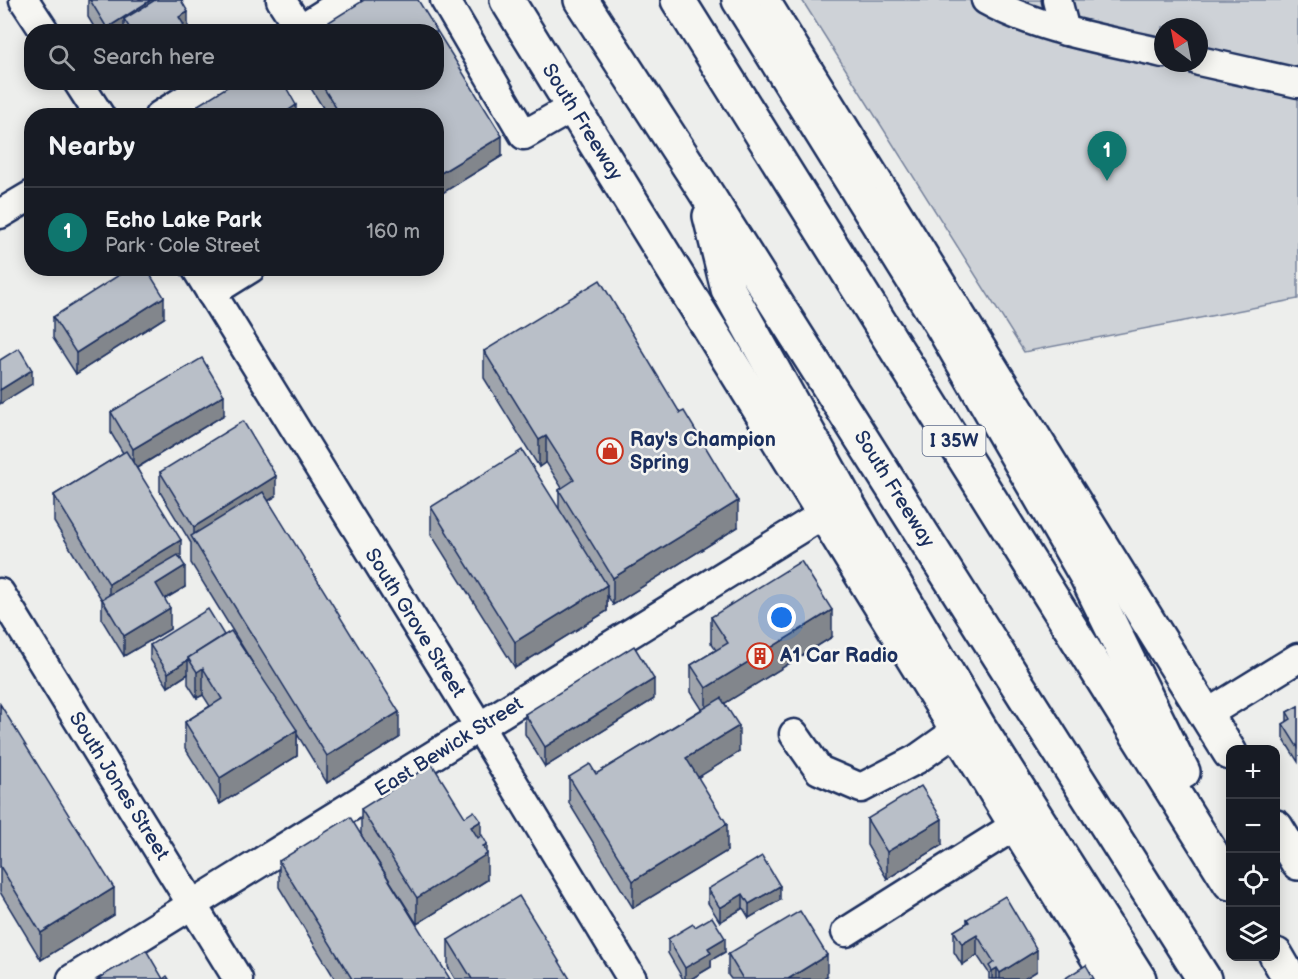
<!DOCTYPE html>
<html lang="en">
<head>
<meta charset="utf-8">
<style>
  :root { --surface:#171b24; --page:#20242c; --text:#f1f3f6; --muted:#9ea1a6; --line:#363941; --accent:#0f766e }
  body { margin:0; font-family:"Balsamiq Sans",sans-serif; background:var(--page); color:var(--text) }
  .controls { position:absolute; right:18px; bottom:18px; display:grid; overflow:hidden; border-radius:12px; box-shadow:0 3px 15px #0003 }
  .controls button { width:54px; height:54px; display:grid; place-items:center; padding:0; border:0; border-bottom:2px solid var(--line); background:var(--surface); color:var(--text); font:30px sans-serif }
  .compass { position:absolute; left:1154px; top:18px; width:54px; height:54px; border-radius:50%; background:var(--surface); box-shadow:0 3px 15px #0003; rotate:328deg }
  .you { position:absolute; left:782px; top:618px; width:21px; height:21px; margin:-15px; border:4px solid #fff; border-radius:50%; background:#1a73e8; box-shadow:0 0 0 9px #1a73e833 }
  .badge { display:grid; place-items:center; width:39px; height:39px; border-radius:50%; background:var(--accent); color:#fff; font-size:20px; font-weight:700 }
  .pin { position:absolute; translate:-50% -50px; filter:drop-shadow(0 2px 3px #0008) }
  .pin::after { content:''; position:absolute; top:32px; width:21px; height:18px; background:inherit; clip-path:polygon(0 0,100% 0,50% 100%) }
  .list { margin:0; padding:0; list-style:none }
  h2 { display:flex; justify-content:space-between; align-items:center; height:78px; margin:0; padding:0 24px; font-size:26px }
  h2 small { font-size:20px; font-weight:400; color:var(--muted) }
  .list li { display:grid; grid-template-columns:39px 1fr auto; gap:18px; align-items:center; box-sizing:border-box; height:90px; padding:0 24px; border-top:2px solid var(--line) }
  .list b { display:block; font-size:22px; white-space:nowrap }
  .list p { margin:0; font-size:20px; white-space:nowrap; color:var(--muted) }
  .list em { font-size:20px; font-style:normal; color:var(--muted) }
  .icon { flex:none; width:33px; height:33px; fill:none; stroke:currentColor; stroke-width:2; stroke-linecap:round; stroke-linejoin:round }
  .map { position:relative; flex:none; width:1298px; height:979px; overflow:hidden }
  .search { position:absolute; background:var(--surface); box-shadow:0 3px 15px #0003; left:24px; top:24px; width:420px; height:66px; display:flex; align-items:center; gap:15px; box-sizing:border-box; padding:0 21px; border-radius:24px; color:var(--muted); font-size:22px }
  .panel { position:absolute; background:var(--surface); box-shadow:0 3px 15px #0003; left:24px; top:108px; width:420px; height:168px; border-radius:24px }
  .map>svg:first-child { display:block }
</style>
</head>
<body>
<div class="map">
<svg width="1298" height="979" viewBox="0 0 1298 979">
  <rect width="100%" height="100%" fill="#edeeec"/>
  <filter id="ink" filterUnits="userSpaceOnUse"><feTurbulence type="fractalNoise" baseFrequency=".0167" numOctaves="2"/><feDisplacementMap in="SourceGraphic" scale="12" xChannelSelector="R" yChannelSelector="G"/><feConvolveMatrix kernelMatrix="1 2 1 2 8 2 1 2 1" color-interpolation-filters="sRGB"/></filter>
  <g filter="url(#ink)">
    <!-- park -->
    <path fill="#ced2d7" stroke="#74809a" stroke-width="1.5" fill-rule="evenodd" d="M 802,0 L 1298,0 L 1298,299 L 1024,352 ZM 1163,27 L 1199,27 L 1199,63 L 1163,63 Z"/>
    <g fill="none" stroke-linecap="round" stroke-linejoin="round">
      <!-- minor casing -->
      <g stroke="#1b2f5e" stroke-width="33">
        <g id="minor">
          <polyline points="24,0 45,32"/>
          <polyline points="281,0 300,29"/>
          <polyline points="445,0 524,135 573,107"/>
          <path d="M 986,0 C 1040,30 1103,39 1163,53"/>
          <polyline points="1057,0 1065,31"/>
          <polyline points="295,32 346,0"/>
          <polyline points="1199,61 1298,83"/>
          <polyline points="78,82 100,116"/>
          <polyline points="159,116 213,82"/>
          <polyline points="0,214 32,195"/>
          <polyline points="196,268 480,728 632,979"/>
          <polyline points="211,293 251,268"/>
          <polyline points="0,593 238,979"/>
          <polyline points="1207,714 1298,658"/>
          <polyline points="794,734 819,770 861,788 917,759 958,730"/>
          <polyline points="846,932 1016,825"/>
          <polyline points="72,979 825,513"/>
        </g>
      </g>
      <!-- major casing -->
      <g stroke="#1b2f5e" stroke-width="38">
        <g id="major">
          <polyline points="507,0 1111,979"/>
          <polyline points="762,0 1230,753"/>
          <polyline points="1276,827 1298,863"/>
        </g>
      </g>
      <!-- highway casing -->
      <g stroke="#1b2f5e" stroke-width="38">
        <g id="highway">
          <polyline points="581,0 703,188 1204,979"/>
          <polyline points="678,0 1230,883"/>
          <polyline points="739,0 942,326 1087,577 1183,772"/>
          <polyline points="710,216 728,289 850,508 979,727 1139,979"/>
          <polyline points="1276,955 1290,979"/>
        </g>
      </g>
      <!-- minor -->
      <use href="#minor" stroke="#f6f6f2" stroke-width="28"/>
      <!-- major -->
      <use href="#major" stroke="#f6f6f2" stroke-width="33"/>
      <!-- highway -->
      <use href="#highway" stroke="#f6f6f2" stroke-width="33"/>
    </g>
    <!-- wall -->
    <g fill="#9fa4ac" stroke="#1b2f5e" stroke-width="1.5">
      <polygon points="88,0 183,0 181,1 188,32 97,32 88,17"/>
      <polygon points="307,82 436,82 502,156 436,197 436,116 328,116"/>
      <polygon points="198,105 296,116 198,116"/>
      <polygon points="53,317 164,318 76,374 53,338"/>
      <polygon points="484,351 738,527 613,605 607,595 607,611 515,668 431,534 431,507 559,508 559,490 562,488 546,462 539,467 484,378"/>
      <polygon points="111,412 224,415 137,468 181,559 185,587 165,599 170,629 124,656 102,620 102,600 54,522 54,495 123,453 111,433"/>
      <polygon points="160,472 276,496 268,501 399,738 327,783 297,734 297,756 220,804 185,748 185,722 210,706 203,695 197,698 188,684 188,674 168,687 150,659 150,645 224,635 260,675 191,563 191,543 160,492"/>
      <polygon points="711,617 832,637 725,703 739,752 698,777 727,851 633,908 569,803 569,777 596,774 702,709 691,692 691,665 716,650 711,643"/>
      <polygon points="654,699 545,767 525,734 525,714"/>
      <polygon points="0,704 114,915 41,960 0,892"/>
      <polygon points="1298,706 1298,762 1283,738 1283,724 1287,722 1287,712"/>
      <polygon points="361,809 465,817 481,836 487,880 417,924 361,835"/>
      <polygon points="867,819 942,845 887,879 867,845"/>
      <polygon points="279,861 450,979 335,979 279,887"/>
      <polygon points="708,889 780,900 749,918 743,908 720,922 708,903"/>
      <polygon points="967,919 1037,971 1024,979 989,979 989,973 977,955 962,965 954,952 954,931 967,923"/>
      <polygon points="695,927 725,952 711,960 711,967 691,979 683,979 668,953 668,939"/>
      <polygon points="448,940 570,979 455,979 448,967"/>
      <polygon points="728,954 827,976 822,979 731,979 728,975"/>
    </g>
    <!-- shaded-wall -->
    <g fill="#82868c" stroke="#1b2f5e" stroke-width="1.5">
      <polygon points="151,0 183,0 133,32 124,19 124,32 107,32 107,28"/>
      <polygon points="188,12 188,32 177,32 179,17"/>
      <polygon points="296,105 296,116 280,116"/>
      <polygon points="502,136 502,156 436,197 436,176"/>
      <polygon points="164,297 164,318 76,374 76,353"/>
      <polygon points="32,370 32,384 0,404 0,390"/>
      <polygon points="224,395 224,415 133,470 133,449"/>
      <polygon points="546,436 546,462 539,467 539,440"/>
      <polygon points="276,476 276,496 197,545 194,540 194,527"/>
      <polygon points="738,501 738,527 613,605 613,578"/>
      <polygon points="181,540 181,567 109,611 109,584"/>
      <polygon points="185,566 185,587 156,604 156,584"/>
      <polygon points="607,585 607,611 515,668 515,642"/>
      <polygon points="170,608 170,629 124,656 124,636"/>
      <polygon points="832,610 832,637 706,715 706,688"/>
      <polygon points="188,660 188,674 168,687 168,673"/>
      <polygon points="203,668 203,695 197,698 197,672"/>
      <polygon points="654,679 654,699 545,767 545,747"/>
      <polygon points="399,712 399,738 327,783 327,756"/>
      <polygon points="739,726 739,752 686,785 686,758"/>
      <polygon points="297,730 297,756 220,804 220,778"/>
      <polygon points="942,819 942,845 887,879 887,852"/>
      <polygon points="481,821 481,847 471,827"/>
      <polygon points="727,824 727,851 633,908 633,881"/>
      <polygon points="487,844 487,880 417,924 417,898"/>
      <polygon points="780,886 780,900 749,918 749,904"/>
      <polygon points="114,888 114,915 41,960 41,933"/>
      <polygon points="743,894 743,908 720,922 720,908"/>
      <polygon points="977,935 977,955 962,965 962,944"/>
      <polygon points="725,938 725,952 711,960 711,967 691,979 685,979 685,968 708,948"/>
      <polygon points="1037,950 1037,971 1024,979 1000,979 1000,973"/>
      <polygon points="827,955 827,976 822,979 788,979"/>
      <polygon points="997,968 997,979 992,979 992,971"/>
    </g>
    <!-- building -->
    <g fill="#b9bfc8" stroke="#1b2f5e" stroke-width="1.5">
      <polygon points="90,0 151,0 107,28"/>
      <polygon points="155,0 181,0 188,12 179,17 184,25 177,29 178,32 132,32 124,19"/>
      <polygon points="364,0 418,0 502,136 436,176 436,116 341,116 320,82 436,82 436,32 313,32"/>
      <polygon points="235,82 283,82 296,105 280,116 205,116 198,105"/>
      <polygon points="130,268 146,268 164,297 76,353 53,317"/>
      <polygon points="600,280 680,413 684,411 738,501 613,578 559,490 574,480 546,436 539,440 484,351"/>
      <polygon points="19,348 32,370 0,390 0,360"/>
      <polygon points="202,358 224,395 133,449 111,412"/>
      <polygon points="243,421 276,476 194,527 160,472"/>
      <polygon points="522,450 607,585 515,642 431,507"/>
      <polygon points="126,451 181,540 109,584 54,495"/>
      <polygon points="263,492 399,712 327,756 191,536"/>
      <polygon points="178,555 185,566 156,584 170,608 124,636 102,599"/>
      <polygon points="801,561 832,610 706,688 691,665 728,643 711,617"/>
      <polygon points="208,609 224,635 188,658 188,660 168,673 150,645"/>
      <polygon points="231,631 297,730 220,778 185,722 222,699 203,668 197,672 188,658"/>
      <polygon points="634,646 654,679 545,747 525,714"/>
      <polygon points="721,698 739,726 686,758 727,824 633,881 569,777 590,764 596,774"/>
      <polygon points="0,704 114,888 41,933 0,866"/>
      <polygon points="1298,706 1298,748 1283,724 1291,719 1287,712"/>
      <polygon points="432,764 465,817 474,811 481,821 471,827 478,838 482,835 487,844 483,846 487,854 417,898 361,809"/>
      <polygon points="921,786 942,819 887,852 867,819"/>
      <polygon points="350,817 450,979 352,979 279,861"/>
      <polygon points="762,856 780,886 749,904 743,894 720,908 708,889"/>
      <polygon points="519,896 570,979 472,979 448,940"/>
      <polygon points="1005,896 1037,950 1000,973 997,968 992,971 989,966 994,962 977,935 962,944 954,931 969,922 967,919"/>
      <polygon points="800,911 827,955 788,979 743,979 728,954"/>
      <polygon points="712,917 725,938 708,948 711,953 685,968 668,939 693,924 695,927"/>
      <polygon points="146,950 163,979 167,976 169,979 97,979"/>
      <polygon points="1086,965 1094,979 1064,979"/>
    </g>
  </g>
  <!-- icons -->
  <defs>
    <g id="shop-ring" transform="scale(1.35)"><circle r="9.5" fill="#f6f6f2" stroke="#c8321e" stroke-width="1.5"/><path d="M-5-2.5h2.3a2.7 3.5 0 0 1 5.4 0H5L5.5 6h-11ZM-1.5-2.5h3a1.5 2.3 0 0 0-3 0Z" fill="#c8321e"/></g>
    <g id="building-ring" transform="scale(1.35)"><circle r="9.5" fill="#f6f6f2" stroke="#c8321e" stroke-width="1.5"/><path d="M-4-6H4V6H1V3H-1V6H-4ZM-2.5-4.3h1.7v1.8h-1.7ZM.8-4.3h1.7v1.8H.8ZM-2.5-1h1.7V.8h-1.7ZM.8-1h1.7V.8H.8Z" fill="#c8321e"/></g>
  </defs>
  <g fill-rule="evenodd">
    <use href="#shop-ring" x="610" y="451"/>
    <use href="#building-ring" x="760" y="656"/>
  </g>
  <g text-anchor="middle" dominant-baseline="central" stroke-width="5" stroke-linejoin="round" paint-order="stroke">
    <!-- shield labels -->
    <rect fill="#f6f6f2" stroke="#5d6b8a" stroke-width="1.5" x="922.5" y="426" width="63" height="30" rx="4.5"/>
    <g font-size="18" font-weight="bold" fill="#1b2f5e">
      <text x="954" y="441">I 35W</text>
    </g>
    <!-- street labels -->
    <g font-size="20" fill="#1b2f5e" stroke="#f6f6f2">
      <text transform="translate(582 122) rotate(58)">South Freeway</text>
      <text transform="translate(894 489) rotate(58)">South Freeway</text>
      <text transform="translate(415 623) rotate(58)">South Grove Street</text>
      <text transform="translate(449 747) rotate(-32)">East Bewick Street</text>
      <text transform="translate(119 786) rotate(58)">South Jones Street</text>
    </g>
    <!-- poi labels -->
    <g font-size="20" font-weight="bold" fill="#1b2f5e" stroke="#f6f6f2" text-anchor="start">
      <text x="630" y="440">Ray's Champion<tspan x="630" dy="23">Spring</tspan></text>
      <text x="780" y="656">A1 Car Radio</text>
    </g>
  </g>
</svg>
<div class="controls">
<button>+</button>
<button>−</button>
<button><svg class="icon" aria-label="locate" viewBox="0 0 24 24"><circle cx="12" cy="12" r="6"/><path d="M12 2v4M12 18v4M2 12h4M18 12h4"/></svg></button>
<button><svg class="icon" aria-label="layers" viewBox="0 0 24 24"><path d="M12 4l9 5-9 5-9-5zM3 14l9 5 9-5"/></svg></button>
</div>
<svg class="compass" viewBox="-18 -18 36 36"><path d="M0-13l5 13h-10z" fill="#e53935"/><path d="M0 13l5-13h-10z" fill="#9ea1a6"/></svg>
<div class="you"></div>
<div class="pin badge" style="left:1107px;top:181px">1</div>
<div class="search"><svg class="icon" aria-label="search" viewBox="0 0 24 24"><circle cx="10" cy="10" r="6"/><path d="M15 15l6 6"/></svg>Search here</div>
<section class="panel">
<h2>Nearby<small></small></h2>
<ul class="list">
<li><span class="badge">1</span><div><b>Echo Lake Park</b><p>Park · Cole Street</p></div><em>160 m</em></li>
</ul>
</section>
</div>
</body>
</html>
